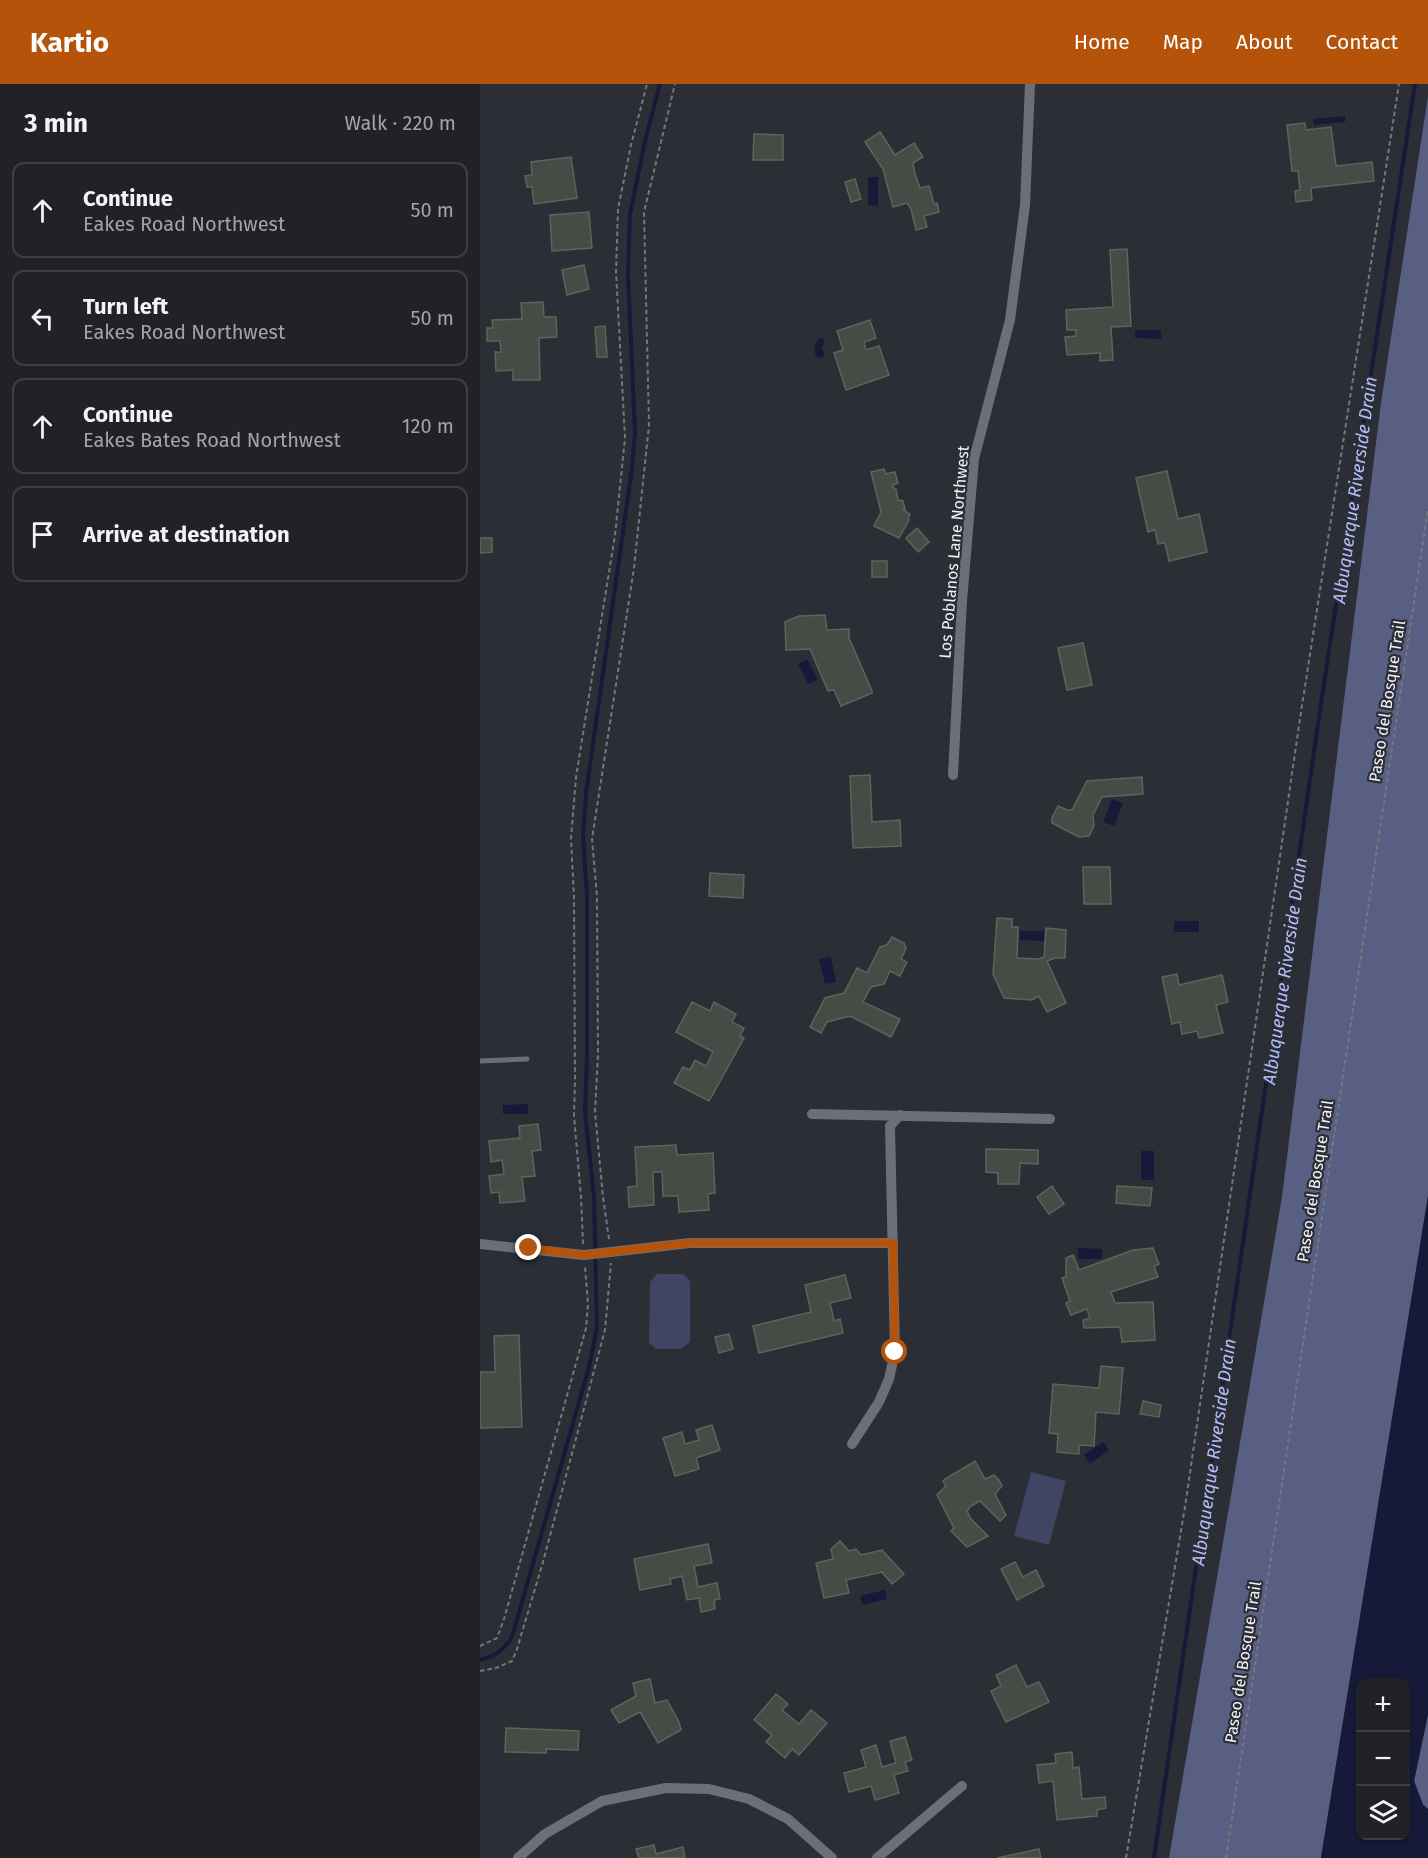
<!DOCTYPE html>
<html lang="en">
<head>
<meta charset="utf-8">
<style>
  :root { --surface:#212228; --page:#292a30; --text:#f1f3f6; --muted:#a2a4a8; --line:#3e3f45; --accent:#b45309 }
  body { margin:0; font-family:"Fira Sans",sans-serif; background:var(--page); color:var(--text) }
  .controls { position:absolute; right:18px; bottom:18px; display:grid; overflow:hidden; border-radius:12px; box-shadow:0 2px 4px #0004 }
  .controls button { width:54px; height:54px; display:grid; place-items:center; padding:0; border:0; border-bottom:2px solid var(--line); background:var(--surface); color:var(--text); font:30px sans-serif }
  .stop { position:absolute; width:18px; height:18px; margin:-14px; border:4px solid #b45309; border-radius:50%; background:#fff }
  .stop.end { background:#b45309; border-color:#fff; box-shadow:0 2px 6px #0008 }
  .list { margin:0; padding:0; list-style:none }
  h2 { display:flex; justify-content:space-between; align-items:center; height:78px; margin:0; padding:0 24px; font-size:26px }
  h2 small { font-size:20px; font-weight:400; color:var(--muted) }
  .list li { display:grid; grid-template-columns:39px 1fr auto; gap:18px; align-items:center; box-sizing:border-box; height:96px; margin:0 12px 12px; padding:0 12px; border:2px solid var(--line); border-radius:12px }
  .list b { display:block; font-size:22px; white-space:nowrap }
  .list p { margin:0; font-size:20px; white-space:nowrap; color:var(--muted) }
  .list em { font-size:20px; font-style:normal; color:var(--muted) }
  .icon { flex:none; width:33px; height:33px; fill:none; stroke:currentColor; stroke-width:2; stroke-linecap:round; stroke-linejoin:round }
  .map { position:relative; flex:none; width:948px; height:1774px; overflow:hidden }
  header { display:flex; align-items:center; gap:36px; box-sizing:border-box; height:84px; padding:0 30px; background:var(--accent); color:#fff }
  header strong { font-size:28px }
  nav { display:flex; gap:33px; margin-inline-start:auto; font-size:21px }
  main { display:flex }
  aside { flex:1; background:var(--surface) }
  .map>svg:first-child { display:block }
</style>
</head>
<body>
<header>
<strong>Kartio</strong>
<nav><a>Home</a><a>Map</a><a>About</a><a>Contact</a></nav>
</header>
<main>
<aside>
<h2>3 min<small>Walk · 220 m</small></h2>
<ul class="list">
<li><svg class="icon" aria-label="ahead" viewBox="0 0 24 24"><path d="M12 20V5M6 11l6-6 6 6"/></svg><div><b>Continue</b><p>Eakes Road Northwest</p></div><em>50 m</em></li>
<li><svg class="icon" aria-label="left" viewBox="0 0 24 24"><path d="M17 20v-9H6M10 6l-5 5 5 5"/></svg><div><b>Turn left</b><p>Eakes Road Northwest</p></div><em>50 m</em></li>
<li><svg class="icon" aria-label="ahead" viewBox="0 0 24 24"><path d="M12 20V5M6 11l6-6 6 6"/></svg><div><b>Continue</b><p>Eakes Bates Road Northwest</p></div><em>120 m</em></li>
<li><svg class="icon" aria-label="arrive" viewBox="0 0 24 24"><path d="M6 21V4h12l-3 4 3 4H6"/></svg><div><b>Arrive at destination</b></div></li>
</ul>
</aside>
<div class="map">
<svg width="948" height="1774" viewBox="0 0 948 1774">
  <rect width="100%" height="100%" fill="#2c2e36"/>
  <!-- green -->
  <g fill="#3f4562">
    <polygon points="177,1190 203,1190 210,1197 210,1258 201,1265 176,1265 169,1259 170,1198"/>
    <polygon points="551,1388 586,1397 569,1461 534,1452"/>
  </g>
  <!-- forest -->
  <g fill="#595f83">
    <polygon points="948,12 948,1112 841,1774 689,1774 802,1113 901,319"/>
    <polygon points="948,1630 948,1725 943,1721 934,1697"/>
  </g>
  <!-- water -->
  <g fill="#161a38" fill-rule="evenodd">
    <polygon points="865,32 865,38 834,41 833,35"/>
    <polygon points="388,93 398,93 398,122 388,121"/>
    <polygon points="655,246 681,246 681,255 655,254"/>
    <path d="M 342,253 L 345,257 L 342,264 L 345,270 L 342,274 L 339,274 L 336,272 C 333,264 334,257 342,253 Z"/>
    <polygon points="327,575 338,595 328,600 318,580"/>
    <polygon points="632,715 643,719 634,742 623,738"/>
    <rect x="694" y="837" width="25" height="11"/>
    <polygon points="540,847 564,847 565,857 540,856"/>
    <polygon points="351,873 356,898 345,900 339,875"/>
    <polygon points="48,1020 48,1030 23,1030 23,1021"/>
    <rect x="661" y="1067" width="13" height="29"/>
    <path d="M 948,1112 L 948,1630 L 934,1697 L 943,1721 L 948,1725 L 948,1774 L 841,1774 ZM 880,1598 L 926,1598 L 926,1752 L 880,1752 Z"/>
    <polygon points="598,1164 622,1165 622,1175 598,1175"/>
    <polygon points="623,1358 629,1366 610,1380 604,1371"/>
    <polygon points="405,1506 407,1515 382,1521 380,1512"/>
  </g>
  <g fill="none" stroke-linecap="round" stroke-linejoin="round">
    <!-- stream -->
    <g stroke="#161a38" stroke-width="4">
      <path d="M 0,1576 C 15,1572 23,1567 32,1553 L 109,1283 L 117,1244 L 114,1113 L 105,1029 L 107,973 L 107,812 L 103,753 L 106,709 L 152,384 L 155,349 L 148,191 L 150,130 L 165,57 L 180,0"/>
      <polyline points="674,1774 840,626 935,0"/>
    </g>
  </g>
  <!-- building -->
  <g fill="#464c45" stroke="#5c645c" stroke-width="1.5">
    <polygon points="825,39 826,46 851,43 856,82 892,78 894,97 831,104 832,116 816,118 815,107 820,106 818,87 812,87 807,41"/>
    <polygon points="400,48 415,71 434,59 443,73 433,79 435,90 440,104 449,102 454,120 457,119 459,128 444,132 447,143 436,146 431,125 427,119 413,123 403,85 385,58"/>
    <polygon points="274,50 303,51 303,76 273,76"/>
    <polygon points="91,73 97,114 54,120 52,103 47,103 45,92 52,91 51,78"/>
    <polygon points="375,95 381,115 371,118 365,98"/>
    <polygon points="109,128 112,164 72,167 70,131"/>
    <polygon points="647,165 651,242 631,243 633,276 620,277 620,269 587,271 585,253 596,252 596,246 587,246 586,226 633,223 630,166"/>
    <polygon points="104,181 109,205 87,211 82,186"/>
    <polygon points="63,218 64,233 76,233 77,253 59,254 60,296 33,296 33,286 16,287 15,268 21,268 20,257 7,257 7,244 13,244 12,236 42,235 41,219"/>
    <polygon points="390,236 396,254 384,258 386,266 399,262 409,291 366,306 354,269 363,266 357,247"/>
    <polygon points="125,242 127,273 117,273 115,243"/>
    <polygon points="404,385 406,390 415,388 418,399 413,401 414,405 416,405 418,416 423,417 425,425 423,426 430,430 428,435 429,436 419,454 394,442 401,428 391,388"/>
    <polygon points="687,387 698,435 719,430 727,468 689,477 685,459 678,460 675,446 668,448 656,394"/>
    <polygon points="437,444 449,458 438,468 426,454"/>
    <polygon points="0,454 12,454 12,468 0,469"/>
    <rect x="392" y="477" width="15" height="16"/>
    <polygon points="345,531 347,546 369,545 369,554 392,607 392,609 361,622 354,606 348,607 330,565 306,566 305,538 319,532"/>
    <polygon points="603,559 612,601 587,606 578,564"/>
    <polygon points="390,691 392,738 420,736 421,762 373,764 370,692"/>
    <polygon points="662,693 663,710 622,713 613,731 614,742 609,752 599,753 572,739 572,734 578,722 587,726 592,726 607,697"/>
    <polygon points="603,783 630,783 631,820 604,820"/>
    <polygon points="230,789 264,791 263,814 229,812"/>
    <polygon points="517,834 532,835 532,843 538,843 537,874 559,875 564,873 566,844 586,846 585,874 575,874 567,877 586,919 567,928 559,912 552,916 524,914 513,890"/>
    <polygon points="412,853 424,859 426,865 421,875 427,878 420,892 410,887 404,900 391,903 383,918 420,935 411,953 370,932 347,938 341,949 330,943 345,914 364,909 377,884 387,889 400,863 407,861"/>
    <polygon points="697,890 699,901 742,891 748,918 736,921 743,949 719,954 717,947 702,950 700,938 692,940 682,893"/>
    <polygon points="212,918 230,927 234,918 256,930 252,938 264,944 260,952 264,954 229,1017 194,999 203,983 210,986 215,976 226,982 233,968 196,948"/>
    <polygon points="58,1040 61,1066 52,1067 55,1092 42,1093 45,1117 20,1119 19,1108 11,1109 9,1092 24,1090 22,1076 11,1078 9,1057 40,1054 39,1042"/>
    <polygon points="196,1061 197,1071 233,1069 235,1109 228,1110 229,1126 199,1128 198,1112 183,1112 182,1088 173,1088 174,1121 149,1123 148,1103 157,1102 155,1063"/>
    <polygon points="506,1065 558,1066 558,1080 540,1079 539,1100 518,1100 518,1089 506,1088"/>
    <polygon points="572,1102 584,1120 569,1130 557,1113"/>
    <polygon points="637,1102 672,1104 670,1122 636,1119"/>
    <polygon points="673,1164 679,1180 674,1182 678,1193 631,1208 635,1219 673,1218 675,1256 642,1258 640,1243 604,1244 603,1236 610,1234 607,1225 591,1231 586,1219 590,1217 582,1194 586,1193 586,1174 593,1171 599,1186 653,1166"/>
    <polygon points="365,1191 371,1214 350,1219 354,1237 360,1235 363,1249 279,1269 273,1242 331,1228 325,1201"/>
    <polygon points="249,1250 253,1265 239,1269 235,1253"/>
    <polygon points="39,1251 42,1343 0,1344 0,1288 15,1288 14,1252"/>
    <polygon points="621,1282 643,1284 639,1330 616,1328 614,1362 599,1361 599,1370 577,1368 578,1350 569,1349 573,1300 619,1304"/>
    <polygon points="663,1317 681,1321 679,1333 660,1330"/>
    <polygon points="232,1341 240,1366 216,1374 219,1385 195,1392 183,1354 202,1348 205,1360 219,1356 216,1346"/>
    <polygon points="495,1377 505,1395 514,1391 519,1396 522,1402 515,1410 526,1431 520,1437 500,1417 491,1422 487,1427 491,1435 508,1452 487,1463 471,1447 474,1444 457,1411 466,1402 463,1397 465,1395"/>
    <polygon points="360,1457 369,1467 376,1465 381,1471 402,1466 424,1490 412,1500 402,1488 366,1496 369,1509 344,1514 336,1479 353,1475 351,1465"/>
    <polygon points="228,1460 232,1479 214,1482 218,1503 237,1499 240,1515 234,1516 235,1525 221,1528 219,1514 207,1516 202,1492 190,1495 191,1500 160,1506 154,1475"/>
    <polygon points="535,1478 543,1493 556,1486 564,1502 537,1516 521,1485"/>
    <polygon points="536,1581 547,1603 559,1598 569,1618 526,1638 511,1607 521,1602 516,1591"/>
    <polygon points="170,1595 175,1619 187,1616 199,1638 201,1646 178,1659 160,1628 139,1639 131,1626 156,1612 153,1599"/>
    <polygon points="296,1610 308,1620 302,1626 319,1640 331,1626 347,1639 319,1671 312,1665 305,1674 286,1658 292,1651 274,1636"/>
    <polygon points="26,1644 99,1647 98,1666 66,1665 66,1669 25,1668"/>
    <polygon points="425,1653 432,1676 425,1678 428,1687 414,1691 419,1709 395,1716 391,1702 369,1708 364,1689 386,1683 381,1666 396,1661 402,1683 416,1679 410,1657"/>
    <polygon points="592,1668 593,1684 599,1683 602,1715 625,1713 626,1724 617,1726 617,1732 577,1736 573,1697 559,1699 557,1681 576,1679 575,1670"/>
    <polygon points="174,1761 176,1770 203,1763 205,1774 159,1774 156,1765"/>
    <polygon points="559,1765 561,1774 517,1774"/>
  </g>
  <g fill="none" stroke-linecap="round" stroke-linejoin="round">
    <!-- path -->
    <g stroke="#75777e" stroke-width="2" stroke-dasharray="4.5 3" stroke-linecap="butt">
      <polyline points="129,1155 123,1113 115,1028 118,971 117,813 112,755 154,484 169,341 164,128 195,0"/>
      <polyline points="103,1160 101,1113 94,1032 95,997 94,814 91,755 96,693 135,451 145,354 136,188 138,125 151,61 167,0"/>
      <polyline points="0,1562 17,1554 24,1535 106,1244 108,1220 105,1183"/>
      <polyline points="0,1587 16,1584 32,1577 37,1565 63,1478 125,1246 131,1179"/>
      <polyline points="646,1774 705,1423 821,628 919,0"/>
      <polyline points="746,1774 948,424"/>
    </g>
    <!-- lane -->
    <polyline stroke="#6d6f78" stroke-width="5" points="0,977 47,975"/>
    <!-- street -->
    <g stroke="#6d6f78" stroke-width="10">
      <polyline points="473,691 482,517 494,375 530,236 545,121 550,0"/>
      <polyline points="332,1030 570,1035"/>
      <polyline points="0,1160 104,1171 210,1159 413,1159"/>
      <polyline points="372,1360 399,1318 409,1295 415,1268 410,1042 420,1031"/>
      <polyline points="38,1774 65,1750 122,1717 186,1704 229,1705 269,1715 308,1735 352,1774"/>
      <polyline points="397,1774 482,1702"/>
    </g>
  </g>
  <g fill="none" stroke-linecap="round" stroke-linejoin="round">
    <!-- route -->
    <polyline stroke="#b45309" stroke-width="8" points="49,1164 104,1171 210,1159 413,1159 415,1268"/>
  </g>
  <g text-anchor="middle" dominant-baseline="central" stroke-width="4.5" stroke-linejoin="round" paint-order="stroke">
    <!-- street labels -->
    <g font-size="16" fill="#f3f4fa" stroke="#2c2e36">
      <text transform="translate(474 468) rotate(-85)">Los Poblanos Lane Northwest</text>
      <text transform="translate(907 617) rotate(-81)">Paseo del Bosque Trail</text>
      <text transform="translate(835 1097) rotate(-81)">Paseo del Bosque Trail</text>
      <text transform="translate(763 1578) rotate(-81)">Paseo del Bosque Trail</text>
    </g>
    <!-- water labels -->
    <g font-size="18" font-style="italic" fill="#b3bffc" stroke="#2c2e36">
      <text transform="translate(875 406) rotate(-82)">Albuquerque Riverside Drain</text>
      <text transform="translate(805 887) rotate(-82)">Albuquerque Riverside Drain</text>
      <text transform="translate(734 1368) rotate(-82)">Albuquerque Riverside Drain</text>
    </g>
  </g>
</svg>
<div class="controls">
<button>+</button>
<button>−</button>
<button><svg class="icon" aria-label="layers" viewBox="0 0 24 24"><path d="M12 4l9 5-9 5-9-5zM3 14l9 5 9-5"/></svg></button>
</div>
<div class="stop" style="left:415px;top:1268px"></div>
<div class="stop end" style="left:49px;top:1164px"></div>
</div>
</main>
</body>
</html>
